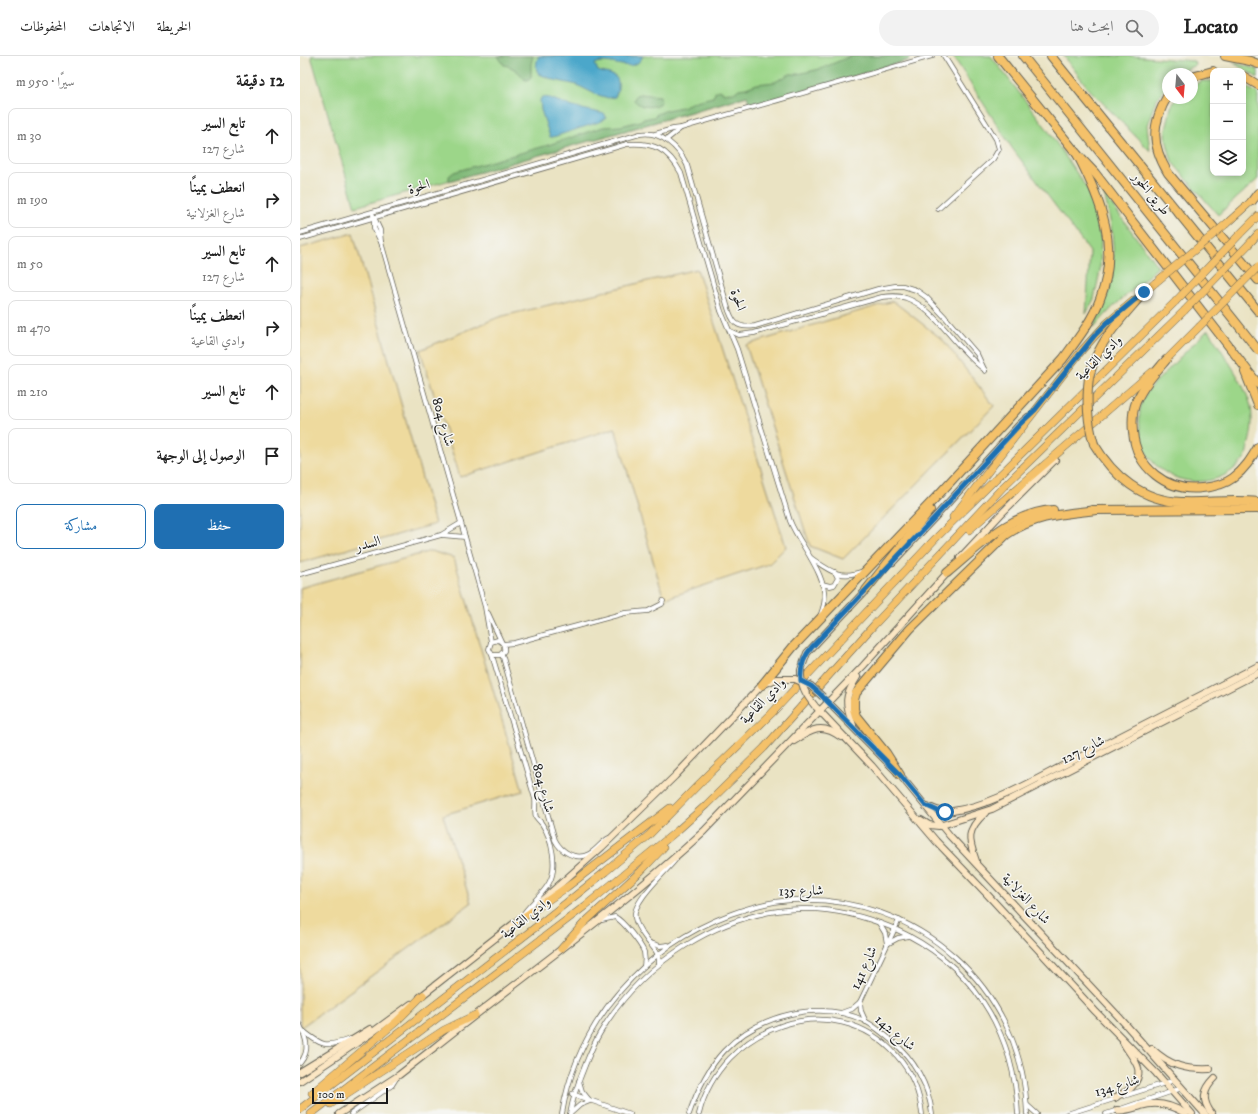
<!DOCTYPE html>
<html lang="ar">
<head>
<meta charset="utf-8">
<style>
  :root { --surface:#fff; --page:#f2f2f2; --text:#222; --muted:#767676; --line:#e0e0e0; --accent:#1f6fb2 }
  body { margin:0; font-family:"IM FELL DW Pica",Amiri,serif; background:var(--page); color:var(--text); direction:rtl }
  .controls { position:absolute; right:12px; top:12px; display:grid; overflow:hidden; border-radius:8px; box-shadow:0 2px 6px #0003 }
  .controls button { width:36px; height:36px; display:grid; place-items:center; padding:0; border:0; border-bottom:1px solid var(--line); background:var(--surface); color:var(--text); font:20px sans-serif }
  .compass { position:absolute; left:862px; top:12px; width:36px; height:36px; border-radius:50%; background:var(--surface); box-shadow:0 2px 6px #0003; rotate:164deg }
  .scale { position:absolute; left:12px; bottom:10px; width:76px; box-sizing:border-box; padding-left:4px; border:2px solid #1c1c1c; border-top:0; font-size:11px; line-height:14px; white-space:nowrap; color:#1c1c1c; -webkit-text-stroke:3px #f6f6f2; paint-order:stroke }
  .stop { position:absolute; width:12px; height:12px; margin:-9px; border:3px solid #1f6fb2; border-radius:50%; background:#fff }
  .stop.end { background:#1f6fb2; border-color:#fff; box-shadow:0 1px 4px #0008 }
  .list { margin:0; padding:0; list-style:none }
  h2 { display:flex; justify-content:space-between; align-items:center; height:52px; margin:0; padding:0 16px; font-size:17px }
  h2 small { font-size:13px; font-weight:400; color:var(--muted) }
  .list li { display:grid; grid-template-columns:26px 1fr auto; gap:12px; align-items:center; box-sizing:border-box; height:56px; margin:0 8px 8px; padding:0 8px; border:1px solid var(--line); border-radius:8px }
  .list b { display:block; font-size:15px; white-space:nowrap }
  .list p { margin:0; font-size:13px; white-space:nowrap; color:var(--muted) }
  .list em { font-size:13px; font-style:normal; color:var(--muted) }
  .actions { display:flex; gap:8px; padding:12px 16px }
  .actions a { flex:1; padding:9px 0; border:1px solid var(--accent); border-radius:8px; text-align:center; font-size:14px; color:var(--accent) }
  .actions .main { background:var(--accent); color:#fff }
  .icon { flex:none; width:22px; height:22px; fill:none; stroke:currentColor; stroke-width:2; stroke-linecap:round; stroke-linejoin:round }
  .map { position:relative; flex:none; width:958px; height:1058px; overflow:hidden; direction:ltr }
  header { display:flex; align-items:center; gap:24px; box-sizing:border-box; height:56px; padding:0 20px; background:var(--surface); border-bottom:1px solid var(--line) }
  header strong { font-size:19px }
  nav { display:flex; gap:22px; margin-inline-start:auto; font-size:14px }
  .search { width:280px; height:36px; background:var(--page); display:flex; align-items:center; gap:10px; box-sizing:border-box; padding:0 14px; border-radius:22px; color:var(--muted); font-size:15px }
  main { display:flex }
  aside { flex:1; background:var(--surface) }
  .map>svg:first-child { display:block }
</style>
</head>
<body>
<header>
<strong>Locato</strong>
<div class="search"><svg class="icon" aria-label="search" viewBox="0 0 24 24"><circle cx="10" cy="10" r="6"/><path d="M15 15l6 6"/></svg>ابحث هنا</div>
<nav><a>الخريطة</a><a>الاتجاهات</a><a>المحفوظات</a></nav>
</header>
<main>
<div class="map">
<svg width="958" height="1058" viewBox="0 0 958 1058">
  <rect width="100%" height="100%" fill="#f6f6f2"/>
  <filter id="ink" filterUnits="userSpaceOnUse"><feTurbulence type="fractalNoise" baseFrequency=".025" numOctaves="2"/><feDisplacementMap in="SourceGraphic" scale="8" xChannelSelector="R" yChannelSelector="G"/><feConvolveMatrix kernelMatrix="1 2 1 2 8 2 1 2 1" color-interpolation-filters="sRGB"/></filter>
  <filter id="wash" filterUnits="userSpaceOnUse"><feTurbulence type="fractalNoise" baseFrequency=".012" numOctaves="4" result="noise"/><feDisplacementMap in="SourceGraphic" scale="16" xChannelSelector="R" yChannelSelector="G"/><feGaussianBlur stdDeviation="0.9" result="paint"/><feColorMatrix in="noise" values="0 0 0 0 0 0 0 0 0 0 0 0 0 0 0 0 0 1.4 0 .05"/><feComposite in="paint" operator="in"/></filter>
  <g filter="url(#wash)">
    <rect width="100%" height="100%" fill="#eae3c3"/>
    <!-- green -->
    <g fill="#9cd689" stroke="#5c7952">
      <polygon points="11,0 589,0 55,151"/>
      <polygon points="653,0 691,0 747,73 788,134 801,183 800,215 794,243 786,258 790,196 712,92"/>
      <polygon points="764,0 832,0 894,5 895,9 877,18 868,18 868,29 856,44 847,69 850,95 788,32"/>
      <polygon points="932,6 956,13 958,14 958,22"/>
      <polygon points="902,25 913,25 913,117 943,117 943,30 958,37 958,123 918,159 872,106 865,79 871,51 877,42 892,42 892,30"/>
      <path d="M 804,138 L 858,211 L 813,251 L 793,272 C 799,258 807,244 810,229 C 817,198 812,168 804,138 Z"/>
      <path d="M 908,274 C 921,294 946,329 951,351 C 953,365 952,375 949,387 C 947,392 947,401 943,404 C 911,444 841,425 840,372 C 839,359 839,349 846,337 C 850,330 857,325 863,319 C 877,304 892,289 908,274 Z"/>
    </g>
    <!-- forest -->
    <g fill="#7db775" stroke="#4c6a48">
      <path d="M 198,0 L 233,0 L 231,8 L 231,21 L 228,24 L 225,24 C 220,17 214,11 204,9 Z"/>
      <polygon points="551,0 612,0 609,4 453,50 449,47 447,40 149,125 149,120 154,116 245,90 303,71 321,70 340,65 343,63 354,61 357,58 367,54 382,51 396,45 413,41 416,35 420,34 424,37 435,36 439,33 446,32 457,28 475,26 490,18 498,18 520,13"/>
      <path d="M 340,38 L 360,40 L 361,46 C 354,53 340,52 334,44 L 336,39 Z"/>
    </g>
    <!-- sand -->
    <g fill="#eeda9e" stroke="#857b5d">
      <polygon points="53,177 135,468 0,507 0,192"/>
      <polygon points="397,213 486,491 469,508 364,543 315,372 160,421 120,294 199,261"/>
      <polygon points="593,245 643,284 694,350 543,503 510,490 446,289"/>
      <polygon points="131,495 154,502 223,735 143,759 171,847 0,972 0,532"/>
    </g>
    <!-- water -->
    <g fill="#4ca7ca" stroke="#346273">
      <path d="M 239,0 L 343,0 C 333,21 310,0 295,8 L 298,15 C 303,17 309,17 314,20 C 321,23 318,36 315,41 L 308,42 L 295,38 L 277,29 L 254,24 L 239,18 C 235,14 236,5 239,0 Z"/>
      <polygon points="242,41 250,42 273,51 305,58 306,62 302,65 253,81 250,81 241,54 240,44"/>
    </g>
  </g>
  <g filter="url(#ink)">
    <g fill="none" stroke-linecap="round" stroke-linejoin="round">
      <!-- street casing -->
      <g stroke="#646256" stroke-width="5.5">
        <g id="street">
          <polyline points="355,78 373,73 381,72 632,0"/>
          <polyline points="366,84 381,72"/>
          <polyline points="638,153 693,103 699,93 696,83 644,0"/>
          <polyline points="73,159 80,174 81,186 185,551 191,586"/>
          <polyline points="74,161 74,172 81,186"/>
          <path d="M 0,177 L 340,78 C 361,74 379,92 387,109 L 427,249 C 432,266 436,273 455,270 L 578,233 L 595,230 L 603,230 L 616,234 L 626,241 L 645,261 L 677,298 L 685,315"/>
          <path d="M 0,183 L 327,88 C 354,86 368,93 381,117 L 421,255 L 437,293 L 490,465 C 500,490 529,520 524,548 C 523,552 522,556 520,560"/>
          <path d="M 430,275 L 439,279 L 454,277 L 582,241 C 590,240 598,239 606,242 C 636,252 658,296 685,314"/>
          <polyline points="142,479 165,481"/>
          <path d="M 511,502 C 530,515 540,524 563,515"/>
          <polyline points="0,518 141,479 161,467"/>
          <polyline points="522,528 530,530 534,529 538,522 535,516"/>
          <polyline points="188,557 201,585"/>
          <polyline points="204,588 214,587 325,557 348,555 362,548 363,545"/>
          <path d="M 202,598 L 255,784 C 261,796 276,805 289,798 C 297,794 301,786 309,782"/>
          <path d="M 192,599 L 200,599 L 204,595 C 205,589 203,586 198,584 L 191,586 L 189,593 L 192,599 L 235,743 C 236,748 234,756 236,761 C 238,764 240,765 242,768 C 252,783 258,811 249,827 C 242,840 229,848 222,860"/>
          <path d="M 302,864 L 315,861 C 323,865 341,888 344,896 C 345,901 345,905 344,910"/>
          <polyline points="579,867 585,877 587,888 598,882 609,880"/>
          <polyline points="350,887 360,890 368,889"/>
          <path d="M 359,908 C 360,897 353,892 347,884 C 342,877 336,870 335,862 C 331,846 367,815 376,803"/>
          <polyline points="560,946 561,955 566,966"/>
          <polyline points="541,957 552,953 560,946 599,864"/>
          <path d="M 0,969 C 6,982 11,994 0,1007"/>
          <path d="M 2,974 C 22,990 25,992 50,983"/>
          <polyline points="272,1038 330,1058"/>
          <polyline points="824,1040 875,1024"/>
          <polyline points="727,1049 737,1058"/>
          <polyline points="51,1058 92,1029 97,1021"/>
          <path d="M 262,1058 C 277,965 345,890 431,858 C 451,851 471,845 492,844 C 617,837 724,932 727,1058"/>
          <path d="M 270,1058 C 273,1040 279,1024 286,1007 C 290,997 294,987 300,977 C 341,907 420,855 502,853 C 534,852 564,860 593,872 C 671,907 714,973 718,1058"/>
          <polyline points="270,1058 280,1049 290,1045 282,1035 279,1025"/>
          <path d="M 389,1058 C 397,1035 407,1013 424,995 C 458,959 519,943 565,965 C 574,970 584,978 592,985 C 614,1003 629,1029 632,1058"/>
          <path d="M 399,1058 C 420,971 534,928 597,1000 C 611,1016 620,1037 622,1058"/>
          <polyline points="767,1058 817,1042"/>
          <polyline points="806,1058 882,1032"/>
        </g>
      </g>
      <!-- secondary casing -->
      <g stroke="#646256" stroke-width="8">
        <g id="secondary">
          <polyline points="660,502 701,458 755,404"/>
          <polyline points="593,506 636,460 720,368 728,361"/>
          <polyline points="501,614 507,597 568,532"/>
          <polyline points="527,645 600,719 650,780 819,961 905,1058"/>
          <polyline points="517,652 572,710 636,785 685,836 795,955 856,1017 892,1058"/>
          <path d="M 553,669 C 545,647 544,641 557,621"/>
          <path d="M 494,685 C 512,673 522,667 541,681"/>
          <path d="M 627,750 C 636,754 643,757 653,755 C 697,748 737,722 776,703 C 837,672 897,641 958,610"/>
          <polyline points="621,764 629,769 639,770 692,753 958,617"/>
          <path d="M 676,805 C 668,783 666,774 685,757"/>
          <polyline points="239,847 302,791 375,720 462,629 476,623 495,623"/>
          <polyline points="120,941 221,862"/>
          <path d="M 852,993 C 870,1010 886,1014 910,1013"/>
          <polyline points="0,1016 70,973"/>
          <polyline points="0,1025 70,978 111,948"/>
          <path d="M 815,1042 C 820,1037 827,1037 831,1032 C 849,1013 830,1001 823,986"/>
          <path d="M 817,1054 C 825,1056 833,1052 841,1050 C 857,1045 872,1049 886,1058"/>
          <path d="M 39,1058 L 99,1019 L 131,994 C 222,921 319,854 404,775 L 563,610 L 649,515"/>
          <path d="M 912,1058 C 901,1044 903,1034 915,1022"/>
        </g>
      </g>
      <!-- primary casing -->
      <g stroke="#646256" stroke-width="8">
        <g id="primary">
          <polyline points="926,168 956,141"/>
          <polyline points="940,178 958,160"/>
          <polyline points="949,188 958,178"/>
          <polyline points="841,239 855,227"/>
          <polyline points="862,308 899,271"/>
          <polyline points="653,461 783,293 807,267 833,245"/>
          <polyline points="669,474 852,316"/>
          <polyline points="218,865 267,831 370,752"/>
          <polyline points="261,893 284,867 341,815 363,792"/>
          <polyline points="12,1037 96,966 123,939"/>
          <polyline points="31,1048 144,974 175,959"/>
          <polyline points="0,1053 241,867 305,816 349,779 398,729 471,658 635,483 875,246"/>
          <polyline points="11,1058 285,850 378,774 406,749 464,692 574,569 704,430 884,255"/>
        </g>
      </g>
      <!-- highway casing -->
      <g stroke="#646256" stroke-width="10">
        <g id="highway">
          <polyline points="698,0 777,98 795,117 958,328"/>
          <polyline points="723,0 958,294"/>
          <polyline points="751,0 958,255"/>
          <polyline points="925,0 950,5 958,8"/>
          <polyline points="943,20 958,29"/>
          <polyline points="892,21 913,15"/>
          <path d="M 868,39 C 851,69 851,88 868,117 L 958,224"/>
          <polyline points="952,145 958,137"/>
          <path d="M 866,304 C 855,317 843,330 836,346 C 832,356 832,366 833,376 C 836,412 867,436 902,432 C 913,431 925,428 933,422 C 945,413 951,403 958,391"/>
          <polyline points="945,316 958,349"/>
          <path d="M 789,321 C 792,310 796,299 802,289 C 813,270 830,253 844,236"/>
          <path d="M 794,388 C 813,420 842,445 882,446 C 907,447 933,443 958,446"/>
          <polyline points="792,454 958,453"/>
          <path d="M 647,517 C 679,491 709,457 753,454"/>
          <polyline points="566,534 630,454"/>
          <path d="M 462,629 L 493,591 L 640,437 L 763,303 C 777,284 792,265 800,243 C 820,192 801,144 777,98"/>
          <path d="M 600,719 L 586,697 L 556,660 L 554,653 L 554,644 L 556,637 L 610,573 L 706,479 C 735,459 763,458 797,454"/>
        </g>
      </g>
      <!-- street -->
      <use href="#street" stroke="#fff" stroke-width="4"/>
      <!-- secondary -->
      <use href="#secondary" stroke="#fbe6c3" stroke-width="6"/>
      <!-- primary -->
      <use href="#primary" stroke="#f4c16a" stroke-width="7"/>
      <!-- highway -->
      <use href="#highway" stroke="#f4c16a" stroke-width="8"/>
      <!-- secondary-bridge casing -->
      <g stroke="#646256" stroke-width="8" stroke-linecap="butt">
        <g id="secondary-bridge">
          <path d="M 501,614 C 500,629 506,639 515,650"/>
          <polyline points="495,623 511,630 523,641"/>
        </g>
      </g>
      <!-- primary-bridge casing -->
      <g stroke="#646256" stroke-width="8" stroke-linecap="butt">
        <g id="primary-bridge">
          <polyline points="855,227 926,168"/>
          <polyline points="875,246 940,178"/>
          <polyline points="884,255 949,188"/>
          <polyline points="899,271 958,211"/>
        </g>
      </g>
      <!-- highway-bridge casing -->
      <g stroke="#646256" stroke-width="10" stroke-linecap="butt">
        <path id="highway-bridge" d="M 789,321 C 786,345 787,365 794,388"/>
      </g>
      <!-- secondary-bridge -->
      <use href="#secondary-bridge" stroke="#fbe6c3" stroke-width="6"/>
      <!-- primary-bridge -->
      <use href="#primary-bridge" stroke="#f4c16a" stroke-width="7"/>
      <!-- highway-bridge -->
      <use href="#highway-bridge" stroke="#f4c16a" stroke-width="8"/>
    </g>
  </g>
  <g fill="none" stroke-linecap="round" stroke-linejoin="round" filter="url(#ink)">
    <!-- route -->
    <path stroke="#1f6fb2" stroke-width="5" d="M 645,756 L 638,755 L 625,749 L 600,719 L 519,637 L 511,630 L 501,625 C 500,612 504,600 512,591 L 636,460 L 720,368 L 735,354 L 795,279 L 807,267 L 844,236"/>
  </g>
  <g text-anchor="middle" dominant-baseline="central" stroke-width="3" stroke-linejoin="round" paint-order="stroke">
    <!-- street labels -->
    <g font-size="14" fill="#1c1c1c" stroke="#f6f6f2">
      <text transform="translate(119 131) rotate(-17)">الحوة</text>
      <text transform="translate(851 138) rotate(51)">طريق الخور</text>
      <text transform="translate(438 244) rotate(70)">الحوة</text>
      <text transform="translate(799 302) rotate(-44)">وادي القاعية</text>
      <text transform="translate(143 366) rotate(74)">شارع 804</text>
      <text transform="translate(68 488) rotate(-16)">السدر</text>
      <text transform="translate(463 645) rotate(-46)">وادي القاعية</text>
      <text transform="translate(783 694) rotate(-27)">شارع 127</text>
      <text transform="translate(243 732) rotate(75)">شارع 804</text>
      <text transform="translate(501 835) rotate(-1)">شارع 135</text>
      <text transform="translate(726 843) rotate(47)">شارع الغزلانية</text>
      <text transform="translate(226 862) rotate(-38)">وادي القاعية</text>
      <text transform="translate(564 912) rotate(-66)">شارع 141</text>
      <text transform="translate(595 977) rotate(40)">شارع 142</text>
      <text transform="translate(817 1030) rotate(-17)">شارع 134</text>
    </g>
  </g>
</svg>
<div class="controls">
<button>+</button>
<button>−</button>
<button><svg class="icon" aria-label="layers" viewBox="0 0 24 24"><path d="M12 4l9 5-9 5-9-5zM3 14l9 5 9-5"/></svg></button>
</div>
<svg class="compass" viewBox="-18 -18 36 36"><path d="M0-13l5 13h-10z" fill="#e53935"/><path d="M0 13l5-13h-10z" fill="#767676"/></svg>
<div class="scale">100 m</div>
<div class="stop" style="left:645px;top:756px"></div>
<div class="stop end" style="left:844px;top:236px"></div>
</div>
<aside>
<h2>12 دقيقة<small>سيرًا · 950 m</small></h2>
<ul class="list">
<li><svg class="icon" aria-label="ahead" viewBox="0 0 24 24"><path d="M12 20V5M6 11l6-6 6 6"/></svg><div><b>تابع السير</b><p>شارع 127</p></div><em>30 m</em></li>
<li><svg class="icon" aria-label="right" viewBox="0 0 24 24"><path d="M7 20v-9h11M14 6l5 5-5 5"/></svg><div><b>انعطف يمينًا</b><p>شارع الغزلانية</p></div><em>190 m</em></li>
<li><svg class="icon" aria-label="ahead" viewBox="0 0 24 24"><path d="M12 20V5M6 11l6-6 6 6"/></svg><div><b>تابع السير</b><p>شارع 127</p></div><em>50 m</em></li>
<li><svg class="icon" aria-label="right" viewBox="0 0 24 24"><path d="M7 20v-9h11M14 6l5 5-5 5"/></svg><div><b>انعطف يمينًا</b><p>وادي القاعية</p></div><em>470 m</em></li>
<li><svg class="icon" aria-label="ahead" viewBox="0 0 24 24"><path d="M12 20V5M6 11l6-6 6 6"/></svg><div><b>تابع السير</b></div><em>210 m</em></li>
<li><svg class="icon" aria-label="arrive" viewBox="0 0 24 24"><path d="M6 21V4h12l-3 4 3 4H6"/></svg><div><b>الوصول إلى الوجهة</b></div></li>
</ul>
<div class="actions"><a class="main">حفظ</a><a>مشاركة</a></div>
</aside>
</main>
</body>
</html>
